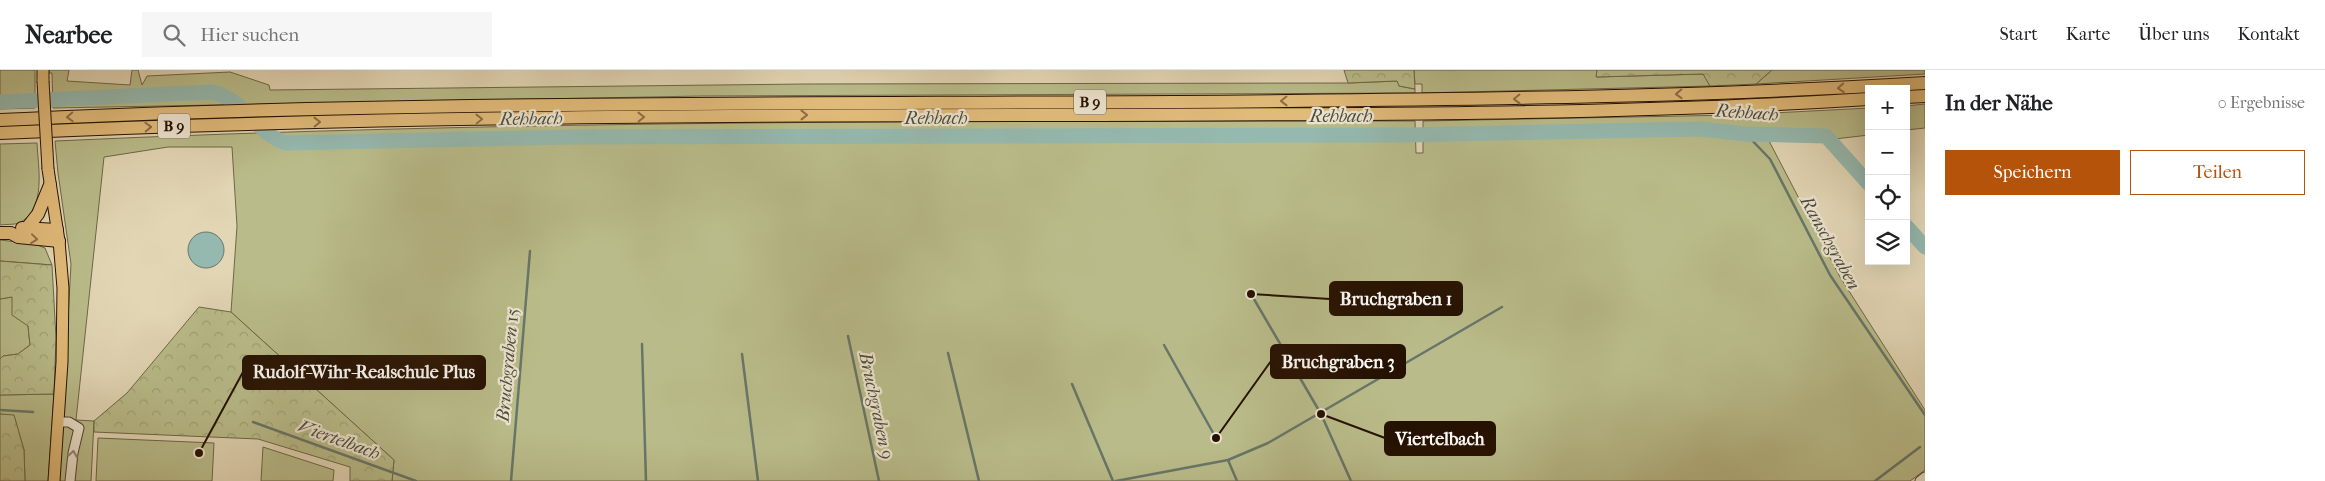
<!DOCTYPE html>
<html lang="de">
<head>
<meta charset="utf-8">
<style>
  :root { --surface:#fff; --page:#f6f6f6; --text:#202124; --muted:#757577; --line:#e0e0e0; --accent:#b45309 }
  body { margin:0; font-family:"IM FELL French Canon",serif; background:var(--page); color:var(--text) }
  .controls { position:absolute; right:15px; top:15px; display:grid; overflow:hidden; border-radius:0px; box-shadow:0 5px 20px #0002 }
  .controls button { width:45px; height:45px; display:grid; place-items:center; padding:0; border:0; border-bottom:1px solid var(--line); background:var(--surface); color:var(--text); font:25px sans-serif }
  .list { margin:0; padding:0; list-style:none }
  h2 { display:flex; justify-content:space-between; align-items:center; height:65px; margin:0; padding:0 20px; font-size:21px }
  h2 small { font-size:16px; font-weight:400; color:var(--muted) }
  .actions { display:flex; gap:10px; padding:15px 20px }
  .actions a { flex:1; padding:11px 0; border:1px solid var(--accent); border-radius:0px; text-align:center; font-size:18px; color:var(--accent) }
  .actions .main { background:var(--accent); color:#fff }
  .icon { flex:none; width:28px; height:28px; fill:none; stroke:currentColor; stroke-width:2; stroke-linecap:round; stroke-linejoin:round }
  .map { position:relative; flex:none; width:1925px; height:411px; overflow:hidden }
  header { display:flex; align-items:center; gap:30px; box-sizing:border-box; height:70px; padding:0 25px; background:var(--surface); border-bottom:1px solid var(--line) }
  header strong { font-size:24px }
  nav { display:flex; gap:28px; margin-inline-start:auto; font-size:18px }
  .search { width:350px; height:45px; background:var(--page); display:flex; align-items:center; gap:12px; box-sizing:border-box; padding:0 18px; border-radius:0px; color:var(--muted); font-size:19px }
  main { display:flex }
  aside { flex:1; background:var(--surface) }
  .map>svg:first-child { display:block }
</style>
</head>
<body>
<header>
<strong>Nearbee</strong>
<div class="search"><svg class="icon" aria-label="search" viewBox="0 0 24 24"><circle cx="10" cy="10" r="6"/><path d="M15 15l6 6"/></svg>Hier suchen</div>
<nav><a>Start</a><a>Karte</a><a>Über uns</a><a>Kontakt</a></nav>
</header>
<main>
<div class="map">
<svg width="1925" height="411" viewBox="0 0 1925 411">
  <defs>
    <pattern id="forest-crowns" width="20" height="18" patternUnits="userSpaceOnUse" patternTransform="scale(1.25)"><rect width="20" height="18" fill="#b9bc8a"/><path d="M2 6a3 3 0 1 1 6 0M12 15a3 3 0 1 1 6 0" fill="none" stroke="#9fa175"/></pattern>
  </defs>
  <rect width="100%" height="100%" fill="#e2d6b5"/>
  <filter id="stains"><feTurbulence type="fractalNoise" baseFrequency=".004" numOctaves="4"/><feColorMatrix values="0 0 0 0 .2 0 0 0 0 .09 0 0 0 0 .02 0 0 0 .5 -.17"/></filter>
  <radialGradient id="worn" r=".72"><stop offset=".6" stop-color="#630" stop-opacity="0"/><stop offset="1" stop-color="#630" stop-opacity=".3"/></radialGradient>
  <!-- grass -->
  <g fill="#b9bc8a" stroke="#6f6646">
    <polygon points="0,0 35,0 35,38 0,39"/>
    <polygon points="49,0 69,0 67,11 130,15 132,0 138,0 142,15 147,6 230,2 269,15 270,20 806,14 1348,13 1398,11 1399,16 1415,19 1415,23 701,26 53,38 52,3 49,3"/>
    <polygon points="1414,0 1597,0 1597,7 1704,4 1710,16 1422,23 1422,14 1415,14"/>
    <polygon points="1772,0 1925,0 1925,4 1756,14"/>
    <polygon points="1925,34 1925,58 1906,60 1906,36"/>
    <path d="M 1869,38 L 1869,65 L 1826,70 L 1768,69 L 1840,207 L 1925,340 L 1925,400 L 1910,411 L 392,411 L 394,390 L 231,242 L 237,156 L 232,77 L 168,77 L 104,87 L 76,350 L 94,351 L 91,411 L 59,411 L 71,194 L 58,103 L 55,71 C 508,50 962,51 1415,51 L 1416,83 L 1423,83 L 1423,51 L 1734,45 Z"/>
    <path d="M 37,73 C 38,97 47,139 19,153 C 14,155 6,154 0,155 L 0,74 Z"/>
    <polygon points="0,170 35,174 45,178 52,195 0,191"/>
    <polygon points="12,227 28,256 30,275 18,284 3,286 0,289 0,229"/>
    <polygon points="54,324 48,411 25,411 24,380 14,346 0,344 0,325"/>
    <polygon points="98,368 214,373 212,411 96,411"/>
    <polygon points="263,377 334,400 333,411 261,411"/>
  </g>
  <!-- forest -->
  <g fill="url(#forest-crowns)" stroke="#6f6646">
    <polygon points="1344,0 1414,0 1415,19 1399,16 1397,11 1348,13"/>
    <polygon points="1597,0 1772,0 1756,14 1710,16 1703,4 1596,7"/>
    <polygon points="0,191 52,195 56,268 54,324 0,325 0,289 3,286 18,284 30,275 28,256 12,245 12,227 0,229"/>
    <polygon points="199,237 231,242 394,390 392,411 350,411 350,397 258,369 94,362 94,351 127,323"/>
    <polygon points="0,344 14,345 24,380 25,411 0,411"/>
  </g>
  <!-- water -->
  <circle fill="#95b9af" stroke="#687669" cx="206" cy="180" r="18"/>
  <g fill="none" stroke-linecap="round" stroke-linejoin="round">
    <!-- stream -->
    <g stroke="#687669" stroke-width="2.5">
      <polyline points="1746,64 1770,89 1830,205 1925,345"/>
      <polyline points="1251,224 1321,344 1351,411"/>
      <polyline points="848,266 879,411"/>
      <polyline points="642,274 646,411"/>
      <polyline points="1164,275 1216,368"/>
      <polyline points="948,283 979,411"/>
      <polyline points="742,284 758,411"/>
      <polyline points="1072,314 1113,411"/>
      <polyline points="0,340 33,342"/>
      <polyline points="253,352 416,411"/>
      <polyline points="1228,390 1237,411"/>
      <polyline points="511,411 530,181"/>
      <polyline points="1116,411 1228,390 1268,373 1502,237"/>
      <polyline points="1875,411 1920,377"/>
    </g>
    <!-- river -->
    <g stroke="#95b9af" stroke-width="15">
      <path d="M 0,32 L 212,22 C 243,28 256,64 286,73 L 572,67 L 1408,65 L 1700,59 L 1746,64 L 1826,66 L 1869,114"/>
      <polyline points="1906,156 1925,177"/>
    </g>
    <!-- minor casing -->
    <g stroke="#54422e" stroke-width="11">
      <g id="minor">
        <polyline points="59,352 69,352 79,358 73,383 70,411"/>
        <polyline points="1920,411 1925,407"/>
      </g>
    </g>
    <!-- major casing -->
    <g stroke="#251101" stroke-width="13">
      <g id="major">
        <polyline points="43,11 43,0"/>
        <polyline points="48,99 59,171 63,218 62,292 54,411"/>
      </g>
    </g>
    <!-- highway casing -->
    <g stroke="#251101" stroke-width="14">
      <g id="highway">
        <polyline points="1906,27 1925,26"/>
        <path d="M 0,50 C 429,29 858,35 1287,31 C 1500,29 1712,26 1925,13"/>
        <path d="M 0,63 C 350,47 701,45 1052,45 C 1324,44 1597,46 1869,29"/>
        <polyline points="22,158 57,160"/>
        <polyline points="27,158 38,144 50,115"/>
        <polyline points="0,163 11,163 18,167 59,171"/>
      </g>
    </g>
    <!-- minor -->
    <use href="#minor" stroke="#ece4cf" stroke-width="9"/>
    <!-- major -->
    <use href="#major" stroke="#e1bb7a" stroke-width="11"/>
    <!-- highway -->
    <use href="#highway" stroke="#e1bb7a" stroke-width="12"/>
    <!-- major-bridge casing -->
    <g stroke="#251101" stroke-width="13" stroke-linecap="butt">
      <polyline id="major-bridge" points="43,11 48,99"/>
    </g>
    <!-- major-bridge -->
    <use href="#major-bridge" stroke="#e1bb7a" stroke-width="11"/>
  </g>
  <!-- one-way arrows -->
  <defs><path id="oneway-chevron" d="M-2-3.5L2.5 0L-2 3.5" fill="none" stroke-width="1.6" stroke-linecap="round" stroke-linejoin="round" transform="scale(1.25)"/></defs>
  <g stroke="#8c6e44">
    <use href="#oneway-chevron" transform="translate(1841 18) rotate(176)"/>
    <use href="#oneway-chevron" transform="translate(1679 24) rotate(178)"/>
    <use href="#oneway-chevron" transform="translate(1517 29) rotate(179)"/>
    <use href="#oneway-chevron" transform="translate(1284 31) rotate(179)"/>
    <use href="#oneway-chevron" transform="translate(804 45)"/>
    <use href="#oneway-chevron" transform="translate(70 47) rotate(177)"/>
    <use href="#oneway-chevron" transform="translate(641 47) rotate(-1)"/>
    <use href="#oneway-chevron" transform="translate(479 49) rotate(-1)"/>
    <use href="#oneway-chevron" transform="translate(317 52) rotate(-1)"/>
    <use href="#oneway-chevron" transform="translate(148 57) rotate(-2)"/>
    <use href="#oneway-chevron" transform="translate(34 169) rotate(6)"/>
  </g>
  <use stroke="#928572" href="#oneway-chevron" transform="translate(73 384) rotate(-81)"/>
  <g text-anchor="middle" dominant-baseline="central" stroke-width="4.5" stroke-linejoin="round" paint-order="stroke">
    <!-- shield labels -->
    <g fill="#ece4cf" stroke="#61503f" stroke-width="1">
      <rect x="1074" y="19.5" width="32" height="25" rx="4"/>
      <rect x="158" y="43.5" width="32" height="25" rx="4"/>
    </g>
    <g font-size="15" font-weight="bold" fill="#251101">
      <text x="1090" y="32">B 9</text>
      <text x="174" y="56">B 9</text>
    </g>
    <!-- water labels -->
    <g font-size="18" font-style="italic" fill="#4c4c3e" stroke="#ece4cf">
      <text transform="translate(1747 43) rotate(4)">Rehbach</text>
      <text x="1341" y="46">Rehbach</text>
      <text x="936" y="48">Rehbach</text>
      <text transform="translate(531 49) rotate(-1)">Rehbach</text>
      <text transform="translate(1830 173) rotate(61)">Ranschgraben</text>
      <text transform="translate(508 295) rotate(-85)">Bruchgraben 15</text>
      <text transform="translate(876 336) rotate(78)">Bruchgraben 9</text>
      <text transform="translate(339 370) rotate(20)">Viertelbach</text>
    </g>
  </g>
  <!-- callouts -->
  <path fill="none" stroke="#251101" stroke-width="2" d="M1251 224L1330 229M1216 368L1271 291M199 383L243 302M1321 344L1385 368"/>
  <g fill="#251101" stroke="#ece4cf" stroke-width="2">
    <circle cx="1251" cy="224" r="5"/>
    <circle cx="1216" cy="368" r="5"/>
    <circle cx="199" cy="383" r="5"/>
    <circle cx="1321" cy="344" r="5"/>
  </g>
  <g fill="#251101" stroke="#251101" stroke-width="2">
    <rect x="1330" y="212" width="132" height="33" rx="5"/>
    <rect x="1271" y="275" width="134" height="33" rx="5"/>
    <rect x="243" y="286" width="242" height="33" rx="5"/>
    <rect x="1385" y="352" width="110" height="33" rx="5"/>
  </g>
  <g font-size="18" text-anchor="middle" font-weight="bold" fill="#fff">
    <text x="1396" y="235">Bruchgraben 1</text>
    <text x="1338" y="298">Bruchgraben 3</text>
    <text x="364" y="308">Rudolf-Wihr-Realschule Plus</text>
    <text x="1440" y="375">Viertelbach</text>
  </g>
  <rect width="100%" height="100%" filter="url(#stains)"/>
  <rect width="100%" height="100%" fill="url(#worn)"/>
</svg>
<div class="controls">
<button>+</button>
<button>−</button>
<button><svg class="icon" aria-label="locate" viewBox="0 0 24 24"><circle cx="12" cy="12" r="6"/><path d="M12 2v4M12 18v4M2 12h4M18 12h4"/></svg></button>
<button><svg class="icon" aria-label="layers" viewBox="0 0 24 24"><path d="M12 4l9 5-9 5-9-5zM3 14l9 5 9-5"/></svg></button>
</div>
</div>
<aside>
<h2>In der Nähe<small>0 Ergebnisse</small></h2>
<ul class="list">
</ul>
<div class="actions"><a class="main">Speichern</a><a>Teilen</a></div>
</aside>
</main>
</body>
</html>
